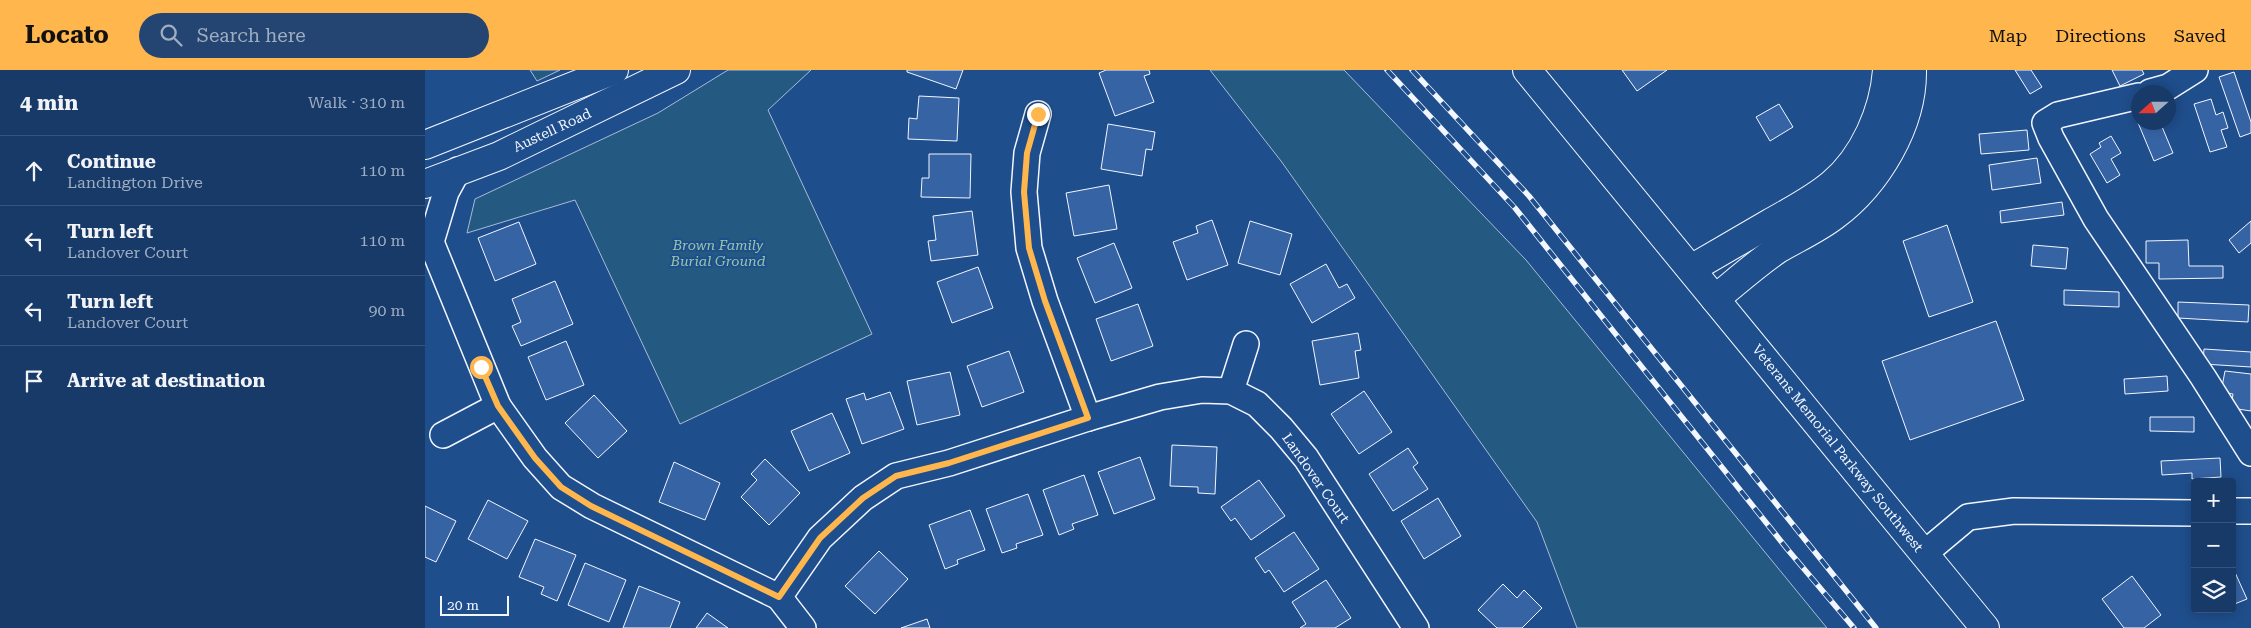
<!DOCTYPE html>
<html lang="en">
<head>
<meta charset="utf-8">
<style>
  :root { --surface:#173a69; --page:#244571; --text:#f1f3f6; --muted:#9eadc0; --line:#36547d; --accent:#ffb74d }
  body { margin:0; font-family:"Roboto Serif",serif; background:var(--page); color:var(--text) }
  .controls { position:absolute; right:15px; bottom:15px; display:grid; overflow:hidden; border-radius:5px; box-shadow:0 2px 12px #0003 }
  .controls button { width:45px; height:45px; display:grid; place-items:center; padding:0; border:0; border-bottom:1px solid var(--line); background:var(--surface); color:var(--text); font:25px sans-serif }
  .compass { position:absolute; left:1706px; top:15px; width:45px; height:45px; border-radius:50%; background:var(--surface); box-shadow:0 2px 12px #0003; rotate:249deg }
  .scale { position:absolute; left:15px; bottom:12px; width:69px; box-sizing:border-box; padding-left:5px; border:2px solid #f2f6ff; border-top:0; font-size:14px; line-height:18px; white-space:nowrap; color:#f2f6ff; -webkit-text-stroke:4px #1f4e8c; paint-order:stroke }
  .stop { position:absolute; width:15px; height:15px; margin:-11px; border:4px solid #ffb74d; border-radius:50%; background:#fff }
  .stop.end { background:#ffb74d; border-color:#fff; box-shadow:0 1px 5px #0008 }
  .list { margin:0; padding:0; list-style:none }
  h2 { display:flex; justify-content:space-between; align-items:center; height:65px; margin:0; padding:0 20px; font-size:21px }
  h2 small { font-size:16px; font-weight:400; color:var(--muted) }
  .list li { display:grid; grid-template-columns:32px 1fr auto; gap:15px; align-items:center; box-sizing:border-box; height:70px; padding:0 20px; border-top:1px solid var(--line) }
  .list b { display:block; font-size:19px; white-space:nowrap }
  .list p { margin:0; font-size:16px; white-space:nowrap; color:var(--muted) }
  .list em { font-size:16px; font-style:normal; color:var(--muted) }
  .icon { flex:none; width:28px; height:28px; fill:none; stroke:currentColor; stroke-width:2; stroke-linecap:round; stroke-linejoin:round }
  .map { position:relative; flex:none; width:1826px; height:558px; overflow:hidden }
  header { display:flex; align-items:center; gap:30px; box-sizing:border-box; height:70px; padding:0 25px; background:var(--accent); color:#111 }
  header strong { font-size:24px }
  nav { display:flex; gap:28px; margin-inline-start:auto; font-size:18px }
  .search { width:350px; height:45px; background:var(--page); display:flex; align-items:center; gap:12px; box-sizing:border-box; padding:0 18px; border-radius:28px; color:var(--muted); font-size:19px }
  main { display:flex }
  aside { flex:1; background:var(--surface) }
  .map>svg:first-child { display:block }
</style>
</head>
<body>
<header>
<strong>Locato</strong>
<div class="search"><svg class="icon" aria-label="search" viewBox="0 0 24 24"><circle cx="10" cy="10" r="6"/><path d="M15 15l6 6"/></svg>Search here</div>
<nav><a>Map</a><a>Directions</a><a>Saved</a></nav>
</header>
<main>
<aside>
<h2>4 min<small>Walk · 310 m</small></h2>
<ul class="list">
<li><svg class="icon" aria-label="ahead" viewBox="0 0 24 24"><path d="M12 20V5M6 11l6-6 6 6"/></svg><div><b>Continue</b><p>Landington Drive</p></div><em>110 m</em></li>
<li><svg class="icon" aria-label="left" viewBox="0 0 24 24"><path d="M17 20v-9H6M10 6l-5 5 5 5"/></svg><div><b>Turn left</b><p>Landover Court</p></div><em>110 m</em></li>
<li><svg class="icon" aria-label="left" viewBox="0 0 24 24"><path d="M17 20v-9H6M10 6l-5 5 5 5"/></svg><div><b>Turn left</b><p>Landover Court</p></div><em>90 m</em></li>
<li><svg class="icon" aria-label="arrive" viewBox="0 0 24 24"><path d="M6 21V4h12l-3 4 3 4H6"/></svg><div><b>Arrive at destination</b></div></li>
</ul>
</aside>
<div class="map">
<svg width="1826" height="558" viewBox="0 0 1826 558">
  <rect width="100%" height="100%" fill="#1f4e8c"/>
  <!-- green -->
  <g fill="#245a82" stroke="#a8bbd7">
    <polygon points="105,0 135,0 112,11"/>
    <polygon points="303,0 386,0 343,40 447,264 255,354 150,130 42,163 50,129 233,43"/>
    <polygon points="785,0 919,0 1101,190 1402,558 1152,558 1112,452 856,91"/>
  </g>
  <!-- building -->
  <g fill="#3563a3" stroke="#f2f6ff">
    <polygon points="482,0 538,0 531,19 482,2"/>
    <polygon points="681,0 724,0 725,4 719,6 729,32 690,46 674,3"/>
    <polygon points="1197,0 1242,0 1212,21"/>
    <polygon points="1590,0 1606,0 1617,17 1605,24"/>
    <polygon points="1687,0 1717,0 1719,4 1695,16"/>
    <polygon points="1809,2 1826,52 1826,63 1815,67 1794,7"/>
    <polygon points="494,26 534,28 532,71 483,69 484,48 492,49"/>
    <polygon points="1786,29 1791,45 1798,42 1803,58 1796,60 1802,77 1785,82 1769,34"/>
    <polygon points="1354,34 1368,57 1345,71 1331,47"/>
    <polygon points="1714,47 1714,52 1735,52 1748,83 1729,91 1711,48"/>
    <polygon points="683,54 730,62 727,80 721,79 717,106 676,99"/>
    <polygon points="1602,60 1604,80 1556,84 1554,64"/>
    <polygon points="1686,66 1696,83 1686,89 1695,105 1682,113 1665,84 1676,77 1674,73"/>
    <polygon points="504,84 546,84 545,128 496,127 497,108 504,108"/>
    <polygon points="1612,88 1616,113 1567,120 1564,95"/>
    <polygon points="684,115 692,159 649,166 641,123"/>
    <polygon points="1637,132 1639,145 1576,153 1575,141"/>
    <polygon points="547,141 553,185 506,191 503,171 511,170 508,146"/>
    <polygon points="787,150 803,195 762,210 748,172 773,163 771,156"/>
    <polygon points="825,151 867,164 855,205 813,193"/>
    <polygon points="1826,151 1826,173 1814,183 1804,170"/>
    <polygon points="94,152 111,194 70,211 53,168"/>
    <polygon points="1522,155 1548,232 1504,247 1478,171"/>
    <polygon points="1763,170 1764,196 1798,196 1798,208 1734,209 1734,193 1721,193 1721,171"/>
    <polygon points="689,173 707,218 670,233 652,188"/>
    <polygon points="1608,175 1643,178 1641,199 1606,196"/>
    <polygon points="901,194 914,218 922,214 930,228 887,253 865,214"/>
    <polygon points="553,197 568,238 527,253 512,212"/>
    <polygon points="130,211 148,254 96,276 87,256 96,252 87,229"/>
    <polygon points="1639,220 1694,222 1694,237 1639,235"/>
    <polygon points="1753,232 1824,235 1823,252 1753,248"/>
    <polygon points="713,234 728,276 686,291 671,249"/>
    <polygon points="1571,251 1599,330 1485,370 1457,291"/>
    <polygon points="933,263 936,280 930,281 934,308 895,315 887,271"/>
    <polygon points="141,271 159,315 121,330 103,287"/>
    <polygon points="1779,279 1826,282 1826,297 1778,294"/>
    <polygon points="584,281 599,322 557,337 542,296"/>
    <polygon points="1800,301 1826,304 1826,341 1806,338 1808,324 1796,322"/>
    <polygon points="525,302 535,345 492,355 482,311"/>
    <polygon points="1742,306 1743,321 1700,324 1699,309"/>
    <polygon points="939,321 967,362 934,384 906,344"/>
    <polygon points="465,322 479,359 437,374 421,329 439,323 441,330"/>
    <polygon points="169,325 202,361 173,388 140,353"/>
    <polygon points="407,343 425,383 384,401 366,361"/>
    <polygon points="1725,347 1769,347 1769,362 1725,361"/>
    <polygon points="747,375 792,377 790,424 773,423 773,417 745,416"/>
    <polygon points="983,378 993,393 988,397 1003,419 968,441 944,404"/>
    <polygon points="715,387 730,429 689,444 673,402"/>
    <polygon points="1795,388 1796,407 1767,409 1767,403 1737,405 1736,391"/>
    <polygon points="340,389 375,423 344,455 316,427 332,410 326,404"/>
    <polygon points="249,392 295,413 280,450 234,432"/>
    <polygon points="659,405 673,445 647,454 649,459 634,465 618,420"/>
    <polygon points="834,410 860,446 826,470 810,448 806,451 796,437"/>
    <polygon points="603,424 618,465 591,474 592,478 577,483 561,439"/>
    <polygon points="1013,428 1036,466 999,489 976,451"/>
    <polygon points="63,430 103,451 82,489 43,469"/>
    <polygon points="0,436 31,451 11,492 0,487"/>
    <polygon points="545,440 560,480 532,490 533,494 520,499 504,455"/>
    <polygon points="869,462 894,499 859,522 844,500 840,503 830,488"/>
    <polygon points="110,469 151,485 132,531 116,524 119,517 94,507"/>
    <polygon points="454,481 483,509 450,544 420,516"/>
    <polygon points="160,493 201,510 184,552 143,535"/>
    <polygon points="1808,498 1822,529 1807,535 1807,499"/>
    <polygon points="1707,506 1736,545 1719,558 1699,558 1677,529"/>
    <polygon points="901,510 926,548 910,558 875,558 881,554 867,532"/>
    <polygon points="1078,514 1092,528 1099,520 1117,538 1097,558 1072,558 1053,540"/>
    <polygon points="214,516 255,532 245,558 198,558"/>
    <polygon points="282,543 303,558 271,558"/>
    <polygon points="502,549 505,558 476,558"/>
  </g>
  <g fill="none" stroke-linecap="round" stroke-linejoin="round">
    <!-- minor casing -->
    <g stroke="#f2f6ff" stroke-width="28">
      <g id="minor">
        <polyline points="1725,22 1743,17 1770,0"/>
        <polyline points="1714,26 1633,45 1620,53 1626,68 1671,149 1778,307 1826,383"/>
        <polyline points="613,44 602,83 599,122 604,178 620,231 663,348"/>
        <polyline points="0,169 6,172 73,336 110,388 136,417 167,436 354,527 378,558"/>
        <polyline points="6,172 21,122 33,100"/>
        <polyline points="806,321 821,274"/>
        <polyline points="18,365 73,336"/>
        <polyline points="1807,441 1826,441"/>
        <polyline points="1500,483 1543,447 1589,441 1770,443"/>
        <polyline points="354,527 395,468 438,428 471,406 524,393 663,348 735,327 777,320 806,321 832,334 856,358 881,388 991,558"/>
      </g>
    </g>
    <!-- major casing -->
    <g stroke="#f2f6ff" stroke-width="30">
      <g id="major">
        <polyline points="1102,0 1560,558"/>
        <polyline points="0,75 189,0"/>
        <polyline points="0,114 74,86 251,0"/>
        <path d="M 1266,199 C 1292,184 1319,168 1345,153 C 1366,141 1388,130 1407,114 C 1439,87 1459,41 1462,0"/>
        <path d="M 1290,229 C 1311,212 1331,194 1353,179 C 1372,168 1392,159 1409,146 C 1452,114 1488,55 1487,0"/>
      </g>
    </g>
    <!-- minor -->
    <use href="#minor" stroke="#1f4e8c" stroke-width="25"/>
    <!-- major -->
    <use href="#major" stroke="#1f4e8c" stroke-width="28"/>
    <!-- rail casing -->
    <g stroke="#f2f6ff" stroke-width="5.5">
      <g id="rail">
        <polyline points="962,0 1090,138 1363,480 1429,558"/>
        <polyline points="987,0 1104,126 1451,558"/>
      </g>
    </g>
    <!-- rail -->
    <use href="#rail" stroke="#1f4e8c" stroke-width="4" stroke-dasharray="11" stroke-linecap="butt"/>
  </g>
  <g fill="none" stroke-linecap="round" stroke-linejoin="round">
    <!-- route -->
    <polyline stroke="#ffb74d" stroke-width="6" points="56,297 73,336 110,388 136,417 166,436 354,527 395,468 438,428 471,406 524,393 663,348 620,231 604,178 599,122 602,83 613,44"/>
  </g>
  <g text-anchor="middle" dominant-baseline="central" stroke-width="4" stroke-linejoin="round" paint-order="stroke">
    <!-- street labels -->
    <g font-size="14" fill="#f2f6ff" stroke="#1f4e8c">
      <text transform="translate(127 60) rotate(-25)">Austell Road</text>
      <text transform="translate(1413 378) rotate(51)">Veterans Memorial Parkway Southwest</text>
      <text transform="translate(891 408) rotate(55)">Landover Court</text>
    </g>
    <!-- park labels -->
    <g font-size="14" font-style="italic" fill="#97c8a6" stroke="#1f4e8c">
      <text x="293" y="175">Brown Family<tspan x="293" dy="16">Burial Ground</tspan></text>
    </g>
  </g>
</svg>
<div class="controls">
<button>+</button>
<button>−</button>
<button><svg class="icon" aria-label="layers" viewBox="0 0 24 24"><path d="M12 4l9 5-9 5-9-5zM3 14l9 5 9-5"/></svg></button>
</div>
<svg class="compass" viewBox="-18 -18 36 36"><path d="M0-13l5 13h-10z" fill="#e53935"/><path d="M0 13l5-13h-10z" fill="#9eadc0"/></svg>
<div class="scale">20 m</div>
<div class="stop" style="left:56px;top:297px"></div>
<div class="stop end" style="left:613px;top:44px"></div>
</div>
</main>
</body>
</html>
